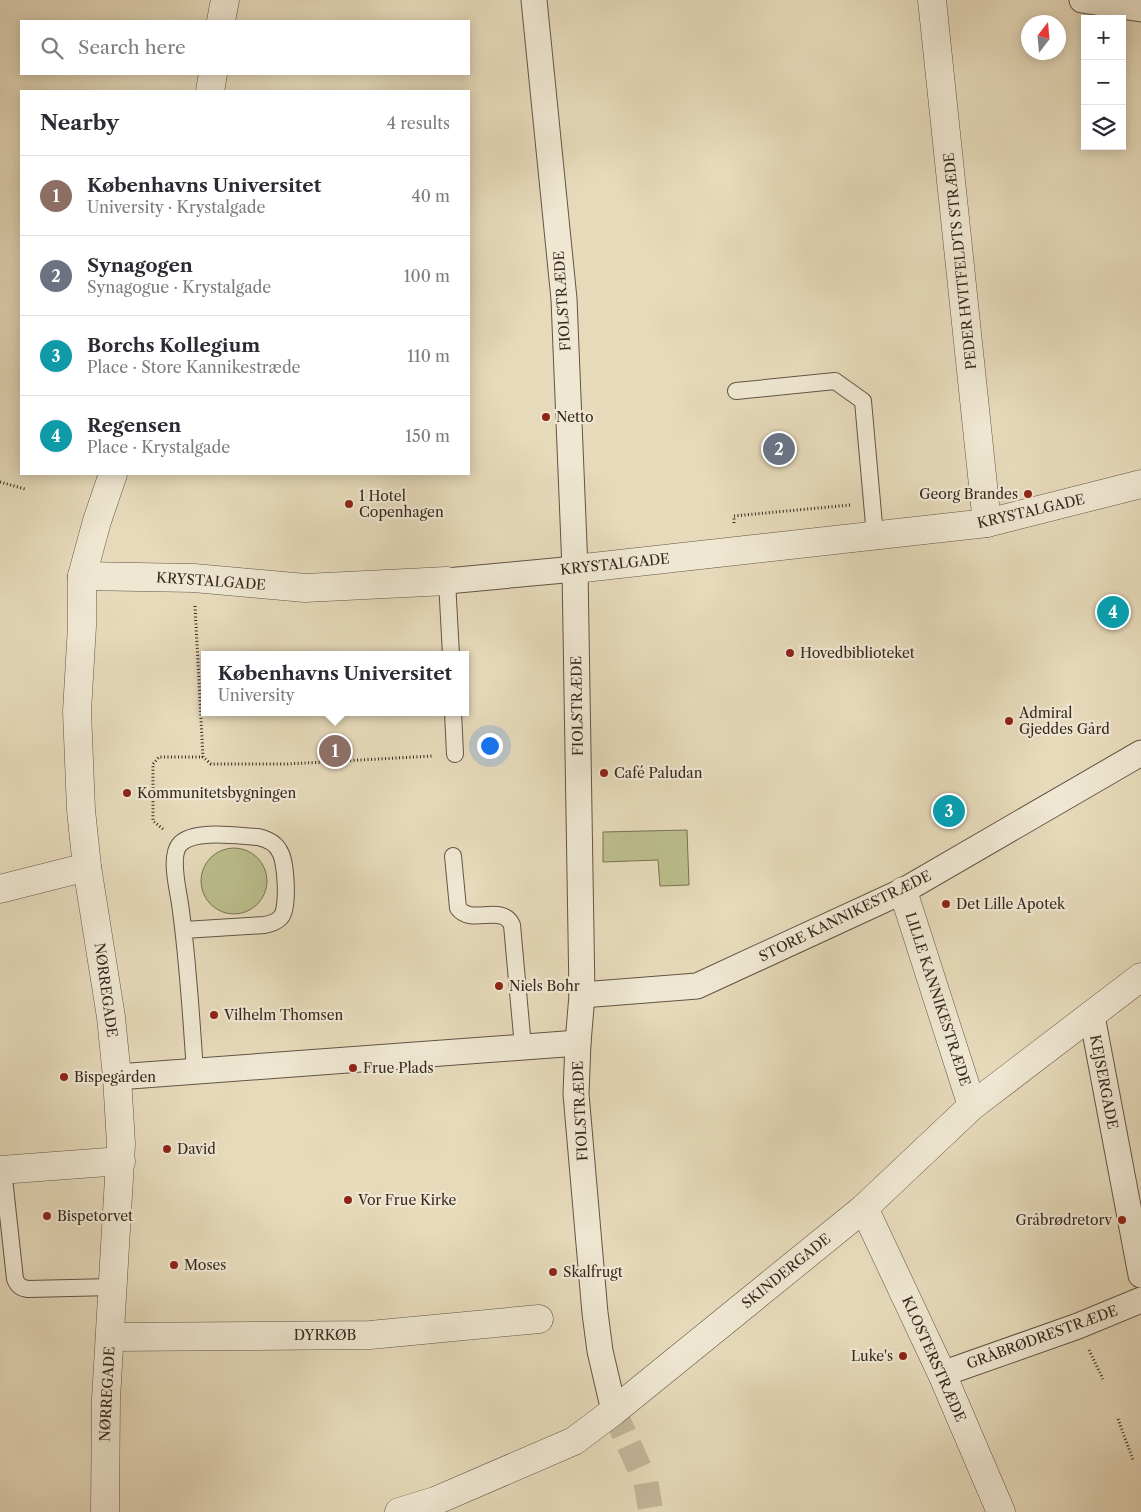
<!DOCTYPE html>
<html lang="en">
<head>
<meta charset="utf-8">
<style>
  :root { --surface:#fff; --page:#f2f2f3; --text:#2b2b33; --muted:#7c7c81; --line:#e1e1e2; --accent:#8f2418 }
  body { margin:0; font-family:"Libre Caslon Text",serif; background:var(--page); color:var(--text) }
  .controls { position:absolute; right:15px; top:15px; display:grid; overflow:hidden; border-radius:0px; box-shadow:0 2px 12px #0003 }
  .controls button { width:45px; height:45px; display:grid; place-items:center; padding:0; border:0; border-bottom:1px solid var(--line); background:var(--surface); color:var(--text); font:25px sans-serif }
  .compass { position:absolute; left:1021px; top:15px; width:45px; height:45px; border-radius:50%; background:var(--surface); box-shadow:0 2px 12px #0003; rotate:16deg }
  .you { position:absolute; left:489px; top:745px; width:18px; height:18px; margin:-12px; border:4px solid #fff; border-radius:50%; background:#1a73e8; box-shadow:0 0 0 8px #1a73e833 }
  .badge { display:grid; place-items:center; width:32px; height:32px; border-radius:50%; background:var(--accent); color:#fff; font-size:16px; font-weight:700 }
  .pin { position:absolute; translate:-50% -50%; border:2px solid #fff; box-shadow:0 1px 5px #0006 }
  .popup { position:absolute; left:201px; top:651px; width:268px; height:65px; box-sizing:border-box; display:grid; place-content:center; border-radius:0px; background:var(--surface); filter:drop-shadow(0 1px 4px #0005); font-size:16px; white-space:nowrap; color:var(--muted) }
  .popup b { font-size:19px; color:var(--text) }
  .popup::after { content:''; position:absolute; left:50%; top:100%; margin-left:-10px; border:10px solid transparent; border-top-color:var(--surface) }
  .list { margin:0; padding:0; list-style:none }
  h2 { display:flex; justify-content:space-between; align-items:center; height:65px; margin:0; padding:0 20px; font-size:21px }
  h2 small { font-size:16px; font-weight:400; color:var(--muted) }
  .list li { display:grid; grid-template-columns:32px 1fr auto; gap:15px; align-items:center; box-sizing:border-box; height:80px; padding:0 20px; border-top:1px solid var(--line) }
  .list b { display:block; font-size:19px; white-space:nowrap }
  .list p { margin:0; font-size:16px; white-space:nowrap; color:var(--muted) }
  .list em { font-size:16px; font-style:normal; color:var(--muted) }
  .icon { flex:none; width:28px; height:28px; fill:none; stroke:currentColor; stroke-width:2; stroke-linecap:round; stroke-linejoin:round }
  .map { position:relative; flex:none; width:1141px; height:1512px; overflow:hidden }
  .search { position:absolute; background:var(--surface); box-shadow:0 2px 12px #0003; left:20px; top:20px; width:450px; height:55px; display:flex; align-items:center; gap:12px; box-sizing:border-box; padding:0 18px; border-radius:0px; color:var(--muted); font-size:19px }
  .panel { position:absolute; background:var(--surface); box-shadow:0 2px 12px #0003; left:20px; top:90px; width:450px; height:385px; border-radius:0px }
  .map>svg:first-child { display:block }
</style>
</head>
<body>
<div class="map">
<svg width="1141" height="1512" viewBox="0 0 1141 1512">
  <rect width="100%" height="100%" fill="#e6daba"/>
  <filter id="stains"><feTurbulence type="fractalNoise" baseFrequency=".004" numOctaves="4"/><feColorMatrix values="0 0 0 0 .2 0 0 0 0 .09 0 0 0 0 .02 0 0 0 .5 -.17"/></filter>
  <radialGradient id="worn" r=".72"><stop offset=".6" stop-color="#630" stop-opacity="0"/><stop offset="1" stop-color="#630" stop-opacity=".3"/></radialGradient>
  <!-- green -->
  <g fill="#bbbe8c" stroke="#787356">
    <polygon points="687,830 689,885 660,886 658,860 603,862 603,832"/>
    <circle cx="234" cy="881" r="33"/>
  </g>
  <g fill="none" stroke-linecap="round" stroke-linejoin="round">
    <!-- pedestrian-tunnel -->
    <g stroke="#c3b69b" stroke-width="25" stroke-dasharray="25 12" stroke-linecap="butt">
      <polyline points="614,1411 642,1474"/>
      <polyline points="646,1483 651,1512"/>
    </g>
    <!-- service casing -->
    <g stroke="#625446" stroke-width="18">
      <g id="service">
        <polyline points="736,391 835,381 863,401 875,536"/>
        <polyline points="447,581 451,655"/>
        <polyline points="453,712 455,754"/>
        <path d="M 453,856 L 458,908 C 471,926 502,903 512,925 L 523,1047"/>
        <path d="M 184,930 L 264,925 C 270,924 277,922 281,917 C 289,908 286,862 280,852 C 276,843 267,839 258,837 C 238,836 194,829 180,844 C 169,856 178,889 180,904 C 188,959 191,1016 195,1071"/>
        <path d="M 3,1169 L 15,1279 C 18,1286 21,1288 28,1289 L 113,1287"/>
      </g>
    </g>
    <!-- pedestrian casing -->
    <g stroke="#625446" stroke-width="27">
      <g id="pedestrian">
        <polyline points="534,0 564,299 575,569 582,995 578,1043 576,1094 595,1313 600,1351 614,1411"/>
        <polyline points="1082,0 1141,9"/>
        <polyline points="447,581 575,569"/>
        <polyline points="582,995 697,986 903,891 1141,753"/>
        <polyline points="1092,1016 1141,1275"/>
        <polyline points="117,1077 578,1043"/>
        <polyline points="942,1374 1078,1326 1141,1300"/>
      </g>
    </g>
    <!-- minor casing -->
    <g stroke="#625446" stroke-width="29">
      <g id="minor">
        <polyline points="932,0 987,523"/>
        <polyline points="221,21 225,0"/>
        <polyline points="210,91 213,74"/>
        <polyline points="575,569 987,523 1141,484"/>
        <polyline points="82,576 194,578 305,588 447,581"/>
        <polyline points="0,889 87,867"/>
        <polyline points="903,891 972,1106"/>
        <polyline points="0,1170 121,1161"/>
        <polyline points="864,1208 942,1374 1001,1512"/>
        <polyline points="110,1337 370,1335 539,1319"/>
        <polyline points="105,1512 106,1399 121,1144 117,1077 111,1017 87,867 81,810 77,711 82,626 82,576 97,521 113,474"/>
        <polyline points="399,1512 435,1501 574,1441 614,1411 864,1208 972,1106 1141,977"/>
      </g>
    </g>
    <!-- path -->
    <g stroke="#36281f" stroke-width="3" stroke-dasharray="1 2.5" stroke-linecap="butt">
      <polyline points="0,482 25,489"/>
      <polyline points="734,523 734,516 850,505"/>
      <polyline points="195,606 203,757 211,764 287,764 433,756"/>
      <polyline points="163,829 153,821 153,764 159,757 203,757"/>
      <polyline points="1089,1350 1103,1379"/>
      <polyline points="1118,1419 1133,1460"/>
    </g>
    <!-- service -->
    <use href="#service" stroke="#efe7d2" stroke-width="16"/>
    <!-- pedestrian -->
    <use href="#pedestrian" stroke="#efe7d2" stroke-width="25"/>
    <!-- minor -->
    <use href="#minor" stroke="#efe7d2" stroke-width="28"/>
  </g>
  <!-- markers -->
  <g fill="#8f2418" stroke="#efe7d2" stroke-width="2">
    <circle cx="546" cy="417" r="5"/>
    <circle cx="1028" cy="494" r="5"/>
    <circle cx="349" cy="504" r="5"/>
    <circle cx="790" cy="653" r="5"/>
    <circle cx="1009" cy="721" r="5"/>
    <circle cx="604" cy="773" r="5"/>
    <circle cx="127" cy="793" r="5"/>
    <circle cx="946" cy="904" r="5"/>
    <circle cx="499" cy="986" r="5"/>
    <circle cx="214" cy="1015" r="5"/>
    <circle cx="353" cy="1068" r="5"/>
    <circle cx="64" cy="1077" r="5"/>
    <circle cx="167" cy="1149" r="5"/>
    <circle cx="348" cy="1200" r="5"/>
    <circle cx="47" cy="1216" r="5"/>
    <circle cx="1122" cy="1220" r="5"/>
    <circle cx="174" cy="1265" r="5"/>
    <circle cx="553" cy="1272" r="5"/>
    <circle cx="903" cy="1356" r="5"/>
  </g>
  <g text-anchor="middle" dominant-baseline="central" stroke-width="4.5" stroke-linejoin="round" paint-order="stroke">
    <!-- street labels -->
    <g font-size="14" fill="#36281f" stroke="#efe7d2">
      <text transform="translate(960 261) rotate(-96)">PEDER HVITFELDTS STRÆDE</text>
      <text transform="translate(562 301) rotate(-94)">FIOLSTRÆDE</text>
      <text transform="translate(1031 511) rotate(-13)">KRYSTALGADE</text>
      <text transform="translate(615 564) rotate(-6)">KRYSTALGADE</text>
      <text transform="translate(211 581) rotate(4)">KRYSTALGADE</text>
      <text transform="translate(577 706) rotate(-91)">FIOLSTRÆDE</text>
      <text transform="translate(845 916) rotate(-26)">STORE KANNIKESTRÆDE</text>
      <text transform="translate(106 990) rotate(82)">NØRREGADE</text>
      <text transform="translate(938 999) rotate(72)">LILLE KANNIKESTRÆDE</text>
      <text transform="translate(1104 1082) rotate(79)">KEJSERGADE</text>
      <text transform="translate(580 1111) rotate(-93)">FIOLSTRÆDE</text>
      <text transform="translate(786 1271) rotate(-39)">SKINDERGADE</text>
      <text x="325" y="1335">DYRKØB</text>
      <text transform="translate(1042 1337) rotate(-20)">GRÅBRØDRESTRÆDE</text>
      <text transform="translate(934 1359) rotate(66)">KLOSTERSTRÆDE</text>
      <text transform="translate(107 1394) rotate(-87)">NØRREGADE</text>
    </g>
    <!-- poi labels -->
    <g font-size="14" fill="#36281f" stroke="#efe7d2" text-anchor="start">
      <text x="556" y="417">Netto</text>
      <text x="1018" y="494" text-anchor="end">Georg Brandes</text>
      <text x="359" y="496">1 Hotel<tspan x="359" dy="16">Copenhagen</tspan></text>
      <text x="800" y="653">Hovedbiblioteket</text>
      <text x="1019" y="713">Admiral<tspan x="1019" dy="16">Gjeddes Gård</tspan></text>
      <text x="614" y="773">Café Paludan</text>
      <text x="137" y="793">Kommunitetsbygningen</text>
      <text x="956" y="904">Det Lille Apotek</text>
      <text x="509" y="986">Niels Bohr</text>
      <text x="224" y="1015">Vilhelm Thomsen</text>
      <text x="363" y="1068">Frue Plads</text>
      <text x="74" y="1077">Bispegården</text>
      <text x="177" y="1149">David</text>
      <text x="358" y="1200">Vor Frue Kirke</text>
      <text x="57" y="1216">Bispetorvet</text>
      <text x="1112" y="1220" text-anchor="end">Gråbrødretorv</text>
      <text x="184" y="1265">Moses</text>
      <text x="563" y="1272">Skalfrugt</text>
      <text x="893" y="1356" text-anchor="end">Luke's</text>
    </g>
  </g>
  <rect width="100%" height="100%" filter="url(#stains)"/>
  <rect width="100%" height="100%" fill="url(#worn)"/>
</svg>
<div class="controls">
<button>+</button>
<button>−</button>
<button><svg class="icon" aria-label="layers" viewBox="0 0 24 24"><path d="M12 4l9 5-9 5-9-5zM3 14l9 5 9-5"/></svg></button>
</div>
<svg class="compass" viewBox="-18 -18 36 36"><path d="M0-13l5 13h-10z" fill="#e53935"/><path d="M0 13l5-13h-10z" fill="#7c7c81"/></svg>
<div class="you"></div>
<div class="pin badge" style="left:335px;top:751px;background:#8d6e63">1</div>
<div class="popup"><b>Københavns Universitet</b>University</div>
<div class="pin badge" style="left:779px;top:449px;background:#6b7280">2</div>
<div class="pin badge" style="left:949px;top:811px;background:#0f9aa8">3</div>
<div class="pin badge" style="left:1113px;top:612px;background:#0f9aa8">4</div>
<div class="search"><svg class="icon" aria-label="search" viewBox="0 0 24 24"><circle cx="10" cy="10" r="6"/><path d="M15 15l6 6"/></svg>Search here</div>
<section class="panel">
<h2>Nearby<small>4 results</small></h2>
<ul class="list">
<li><span class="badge" style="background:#8d6e63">1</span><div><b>Københavns Universitet</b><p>University · Krystalgade</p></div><em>40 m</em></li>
<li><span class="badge" style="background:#6b7280">2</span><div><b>Synagogen</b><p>Synagogue · Krystalgade</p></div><em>100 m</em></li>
<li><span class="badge" style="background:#0f9aa8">3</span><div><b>Borchs Kollegium</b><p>Place · Store Kannikestræde</p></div><em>110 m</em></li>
<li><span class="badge" style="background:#0f9aa8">4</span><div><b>Regensen</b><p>Place · Krystalgade</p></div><em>150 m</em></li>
</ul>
</section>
</div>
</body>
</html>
